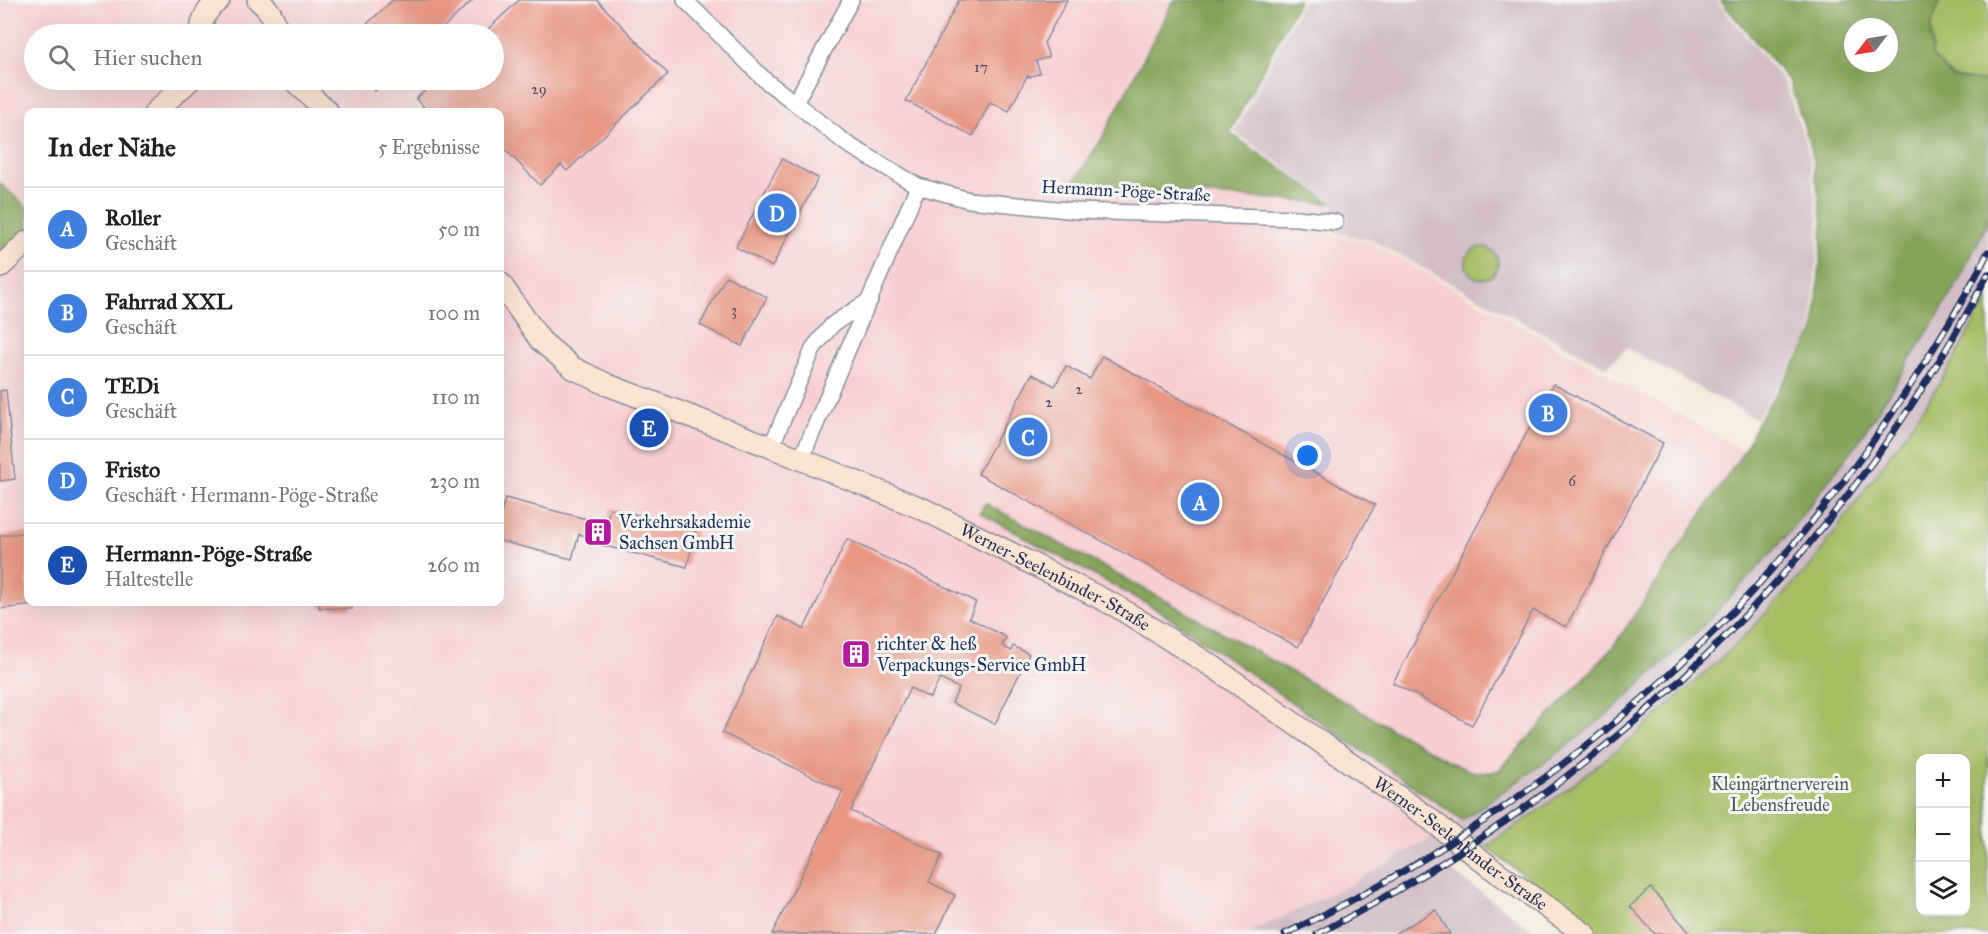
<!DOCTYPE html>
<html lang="de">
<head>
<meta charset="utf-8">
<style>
  :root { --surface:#fff; --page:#f2f2f2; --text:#202124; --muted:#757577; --line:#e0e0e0; --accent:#b5179e }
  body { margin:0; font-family:"IM FELL Great Primer",serif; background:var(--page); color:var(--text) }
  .controls { position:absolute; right:18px; bottom:18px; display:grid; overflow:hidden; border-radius:12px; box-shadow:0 6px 24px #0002 }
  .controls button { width:54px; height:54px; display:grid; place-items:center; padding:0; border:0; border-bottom:2px solid var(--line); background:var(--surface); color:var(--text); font:30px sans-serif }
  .compass { position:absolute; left:1844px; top:18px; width:54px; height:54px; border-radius:50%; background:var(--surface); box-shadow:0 6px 24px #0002; rotate:239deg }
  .you { position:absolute; left:1308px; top:456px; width:21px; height:21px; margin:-15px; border:4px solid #fff; border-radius:50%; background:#1a73e8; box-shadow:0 0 0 9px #1a73e833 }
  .badge { display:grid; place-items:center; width:39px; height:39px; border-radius:50%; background:var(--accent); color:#fff; font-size:20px; font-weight:700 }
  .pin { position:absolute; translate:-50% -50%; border:3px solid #fff; box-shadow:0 2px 6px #0006 }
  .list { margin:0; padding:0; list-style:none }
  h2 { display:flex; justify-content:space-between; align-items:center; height:78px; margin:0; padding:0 24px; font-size:26px }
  h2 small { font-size:20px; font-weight:400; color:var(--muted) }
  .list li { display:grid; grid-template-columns:39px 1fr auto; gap:18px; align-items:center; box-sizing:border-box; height:84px; padding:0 24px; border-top:2px solid var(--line) }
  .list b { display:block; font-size:22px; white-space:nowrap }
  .list p { margin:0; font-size:20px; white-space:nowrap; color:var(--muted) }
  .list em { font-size:20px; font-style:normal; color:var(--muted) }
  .icon { flex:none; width:33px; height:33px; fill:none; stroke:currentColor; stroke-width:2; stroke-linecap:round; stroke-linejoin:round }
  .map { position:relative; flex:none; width:1988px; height:934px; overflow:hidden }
  .search { position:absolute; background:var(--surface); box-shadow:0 6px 24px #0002; left:24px; top:24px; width:480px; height:66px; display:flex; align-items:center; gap:15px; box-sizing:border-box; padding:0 21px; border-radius:33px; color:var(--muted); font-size:22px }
  .panel { position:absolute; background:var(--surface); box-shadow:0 6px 24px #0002; left:24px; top:108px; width:480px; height:498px; border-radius:12px }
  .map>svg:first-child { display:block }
</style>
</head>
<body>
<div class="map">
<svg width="1988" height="934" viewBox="0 0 1988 934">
  <rect width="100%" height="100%" fill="#f6f6f2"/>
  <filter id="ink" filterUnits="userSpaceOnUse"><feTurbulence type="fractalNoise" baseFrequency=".0167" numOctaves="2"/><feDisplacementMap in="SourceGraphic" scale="12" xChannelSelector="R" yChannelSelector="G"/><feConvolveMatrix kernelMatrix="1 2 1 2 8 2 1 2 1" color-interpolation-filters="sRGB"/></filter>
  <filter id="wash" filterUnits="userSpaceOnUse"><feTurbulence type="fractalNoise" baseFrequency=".008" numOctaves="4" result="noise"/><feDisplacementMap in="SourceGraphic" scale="24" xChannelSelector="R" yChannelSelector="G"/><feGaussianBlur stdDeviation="1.35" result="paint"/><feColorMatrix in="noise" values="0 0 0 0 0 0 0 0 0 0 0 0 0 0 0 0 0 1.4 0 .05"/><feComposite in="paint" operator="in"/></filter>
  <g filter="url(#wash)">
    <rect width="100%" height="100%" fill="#f4ead9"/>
    <!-- built -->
    <path fill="#f7cfd1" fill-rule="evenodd" d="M 0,0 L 1174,0 L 1101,140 L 1072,186 L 1331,203 L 1331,234 L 1370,242 L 1744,451 L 1613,647 L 1499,770 L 1490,773 L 1476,773 L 1438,755 L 1163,599 L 985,503 L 980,513 L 1158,610 L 1462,820 L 1349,885 L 1246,934 L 0,934 ZM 34,34 L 494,34 L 494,80 L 34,80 ZM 28,112 L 500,112 L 500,602 L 28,602 Z"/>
    <!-- industrial -->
    <g fill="#d2bdc6">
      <polygon points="1303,0 1716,0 1785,83 1809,153 1819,226 1811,335 1756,419 1627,348 1606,367 1371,240 1333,232 1335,222 1333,203 1235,132"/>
      <polygon points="1988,222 1988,296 1983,306 1953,362 1923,409 1812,564 1736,645 1631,739 1541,809 1451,871 1539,934 1246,934 1349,885 1462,820 1561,751 1608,714 1700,629 1783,540 1857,444 1954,290"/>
    </g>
    <!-- green -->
    <g fill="#a5bd63" stroke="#607660" stroke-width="1.5" fill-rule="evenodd">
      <polygon points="1940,0 1983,0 1988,3 1988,78 1982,81 1952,77 1932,55 1931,27"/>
      <circle cx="1482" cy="263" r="16"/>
      <path d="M 1988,296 L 1988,934 L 1602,934 L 1486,847 L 1541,809 L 1631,739 L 1736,645 L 1812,564 L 1923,409 L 1953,362 ZM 1920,758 L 1966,758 L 1966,912 L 1920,912 Z"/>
    </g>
    <!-- forest -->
    <g fill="#84a459" stroke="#506a5c" stroke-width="1.5" fill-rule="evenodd">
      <polygon points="1174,0 1299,0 1230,133 1331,203 1071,186 1101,140"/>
      <path d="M 1720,0 L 1940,0 L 1931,27 L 1932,56 L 1952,77 L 1982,81 L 1988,78 L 1988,222 L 1954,290 L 1857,444 L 1778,546 L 1700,629 L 1608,714 L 1561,751 L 1462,820 L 1158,610 L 980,513 L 985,503 L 1163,599 L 1438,755 C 1458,765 1476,779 1499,770 L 1613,647 L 1744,451 L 1757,423 L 1814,333 L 1823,224 L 1811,148 L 1789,81 ZM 1853,27 L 1889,27 L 1889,63 L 1853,63 Z"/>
      <polygon points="0,183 28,208 28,241 0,267"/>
    </g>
    <g id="blocks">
      <!-- building -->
      <g fill="#e89785">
        <polygon points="393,0 473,0 436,34 356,34"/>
        <polygon points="519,0 597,0 668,74 567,171 561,165 540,185 500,144 500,112 429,112 416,99 436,80 494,80 494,34 483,34"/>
        <polygon points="959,0 1067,0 1044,43 1049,57 1036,61 1040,73 1029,77 1027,76 1009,111 990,102 973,136 906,101"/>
        <polygon points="364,80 388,80 375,91"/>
        <polygon points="782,159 818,178 772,267 736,247"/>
        <polygon points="726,276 767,297 742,346 700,325"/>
        <polygon points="1102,356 1375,505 1298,647 978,474 1032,374 1055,386 1066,366 1090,379"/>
        <polygon points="1553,384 1663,443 1566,627 1533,610 1472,725 1393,683"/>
        <polygon points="6,390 15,479 0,481 0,391"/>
        <polygon points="505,498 606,524 610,508 696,530 687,567 601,545 602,540 579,534 572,559 500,541 500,519"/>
        <polygon points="28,532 28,602 52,603 0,609 0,536"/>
        <polygon points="847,539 976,602 969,618 1006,637 1002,646 1011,651 1013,646 1029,654 995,724 952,703 959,688 940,679 930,698 910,688 851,811 942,855 929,882 955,895 936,934 772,934 843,791 722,733 778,616 804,629"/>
        <polygon points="320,602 352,602 352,609 319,608"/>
        <polygon points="1651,888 1691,934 1655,934 1630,906"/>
        <polygon points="1436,910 1450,934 1394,934"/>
      </g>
    </g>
  </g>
  <g filter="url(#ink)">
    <use href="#blocks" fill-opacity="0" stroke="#888c9c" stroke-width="1.5"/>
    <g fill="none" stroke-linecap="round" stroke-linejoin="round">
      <!-- street casing -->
      <g stroke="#888c9c" stroke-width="18">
        <g id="street">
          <polyline points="685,0 766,81 795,103"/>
          <polyline points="851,0 795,103 847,144 918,186 969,200 1077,211 1297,218 1335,222"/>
          <polyline points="771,447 814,347 833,324 870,300"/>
          <polyline points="801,459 918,186"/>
        </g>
      </g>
      <!-- secondary casing -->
      <g stroke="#888c9c" stroke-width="24">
        <g id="secondary">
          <path d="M 258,0 C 270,10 276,19 276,34"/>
          <path d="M 201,34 C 201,19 207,9 219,0"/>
          <polyline points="293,80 328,112"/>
          <polyline points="155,112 190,80"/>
          <polyline points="0,267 28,241"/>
          <path id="s1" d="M 500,283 L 541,341 L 573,368 L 608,385 L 771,447 L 923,509 L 1116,606 L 1215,668 L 1426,816 L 1490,867 L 1585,934"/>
        </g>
      </g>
      <!-- street -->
      <use href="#street" stroke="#fff" stroke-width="15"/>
      <!-- secondary -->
      <use href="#secondary" stroke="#fde4d1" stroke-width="21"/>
      <!-- rail casing -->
      <g stroke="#1b2f5e" stroke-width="7">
        <g id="rail">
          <path d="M 1285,934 C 1546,809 1761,622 1915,378 C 1941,337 1967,295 1988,252"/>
          <path d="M 1317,934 C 1607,785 1837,564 1988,274"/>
        </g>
      </g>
      <!-- rail -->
      <use href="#rail" stroke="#f6f6f2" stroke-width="4.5" stroke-dasharray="14" stroke-linecap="butt"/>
    </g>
  </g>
  <!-- icons -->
  <defs>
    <g id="building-square" transform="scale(1.5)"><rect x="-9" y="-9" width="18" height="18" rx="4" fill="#b5179e" stroke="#f6f6f2"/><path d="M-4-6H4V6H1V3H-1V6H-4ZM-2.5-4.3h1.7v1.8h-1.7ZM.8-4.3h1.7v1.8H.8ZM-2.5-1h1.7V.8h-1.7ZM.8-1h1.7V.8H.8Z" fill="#fff"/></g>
  </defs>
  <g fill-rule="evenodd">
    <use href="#building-square" x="598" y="532"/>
    <use href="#building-square" x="856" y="654"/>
  </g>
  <g text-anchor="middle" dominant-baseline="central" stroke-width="6" stroke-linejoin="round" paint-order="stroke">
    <!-- number labels -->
    <g font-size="15" fill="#4e4968">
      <text x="981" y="67">17</text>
      <text x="539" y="89">29</text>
      <text x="734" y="310">3</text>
      <text x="1079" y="389">2</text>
      <text x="1049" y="402">2</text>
      <text x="1572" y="481">6</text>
    </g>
    <!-- street labels -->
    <g font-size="18" fill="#1b2f5e" stroke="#f6f6f2">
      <text transform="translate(1126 191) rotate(3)">Hermann-Pöge-Straße</text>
      <text stroke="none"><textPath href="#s1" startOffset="639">Werner-Seelenbinder-Straße</textPath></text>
      <text stroke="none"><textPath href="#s1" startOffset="1125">Werner-Seelenbinder-Straße</textPath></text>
    </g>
    <!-- poi labels -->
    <g font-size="18" fill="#1b2f5e" stroke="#f6f6f2" text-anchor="start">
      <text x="619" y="522">Verkehrsakademie<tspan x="619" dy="21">Sachsen GmbH</tspan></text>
      <text x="877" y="644">richter &amp; heß<tspan x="877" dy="21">Verpackungs-Service GmbH</tspan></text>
    </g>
    <!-- park labels -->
    <g font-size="18" fill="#445a60" stroke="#f6f6f2">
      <text x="1780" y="784">Kleingärtnerverein<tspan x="1780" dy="21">Lebensfreude</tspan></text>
    </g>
  </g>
</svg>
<div class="controls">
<button>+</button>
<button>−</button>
<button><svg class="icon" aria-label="layers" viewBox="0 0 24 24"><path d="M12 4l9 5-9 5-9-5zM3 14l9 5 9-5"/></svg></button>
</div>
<svg class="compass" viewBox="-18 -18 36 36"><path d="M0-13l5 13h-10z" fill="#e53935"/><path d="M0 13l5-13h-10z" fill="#757577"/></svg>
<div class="you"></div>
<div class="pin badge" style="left:1200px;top:502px;background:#3f7fe0">A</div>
<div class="pin badge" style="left:1548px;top:413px;background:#3f7fe0">B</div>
<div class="pin badge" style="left:1028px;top:437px;background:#3f7fe0">C</div>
<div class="pin badge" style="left:777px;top:213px;background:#3f7fe0">D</div>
<div class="pin badge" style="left:649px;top:428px;background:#1a4fb4">E</div>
<div class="search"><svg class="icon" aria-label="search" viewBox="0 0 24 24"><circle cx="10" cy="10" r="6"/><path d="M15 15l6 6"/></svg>Hier suchen</div>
<section class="panel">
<h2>In der Nähe<small>5 Ergebnisse</small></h2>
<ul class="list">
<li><span class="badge" style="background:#3f7fe0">A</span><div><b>Roller</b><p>Geschäft</p></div><em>50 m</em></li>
<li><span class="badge" style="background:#3f7fe0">B</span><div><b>Fahrrad XXL</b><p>Geschäft</p></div><em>100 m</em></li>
<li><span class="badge" style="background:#3f7fe0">C</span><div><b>TEDi</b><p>Geschäft</p></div><em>110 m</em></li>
<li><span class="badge" style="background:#3f7fe0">D</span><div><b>Fristo</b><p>Geschäft · Hermann-Pöge-Straße</p></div><em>230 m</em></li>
<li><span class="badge" style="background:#1a4fb4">E</span><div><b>Hermann-Pöge-Straße</b><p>Haltestelle</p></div><em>260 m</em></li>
</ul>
</section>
</div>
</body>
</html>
